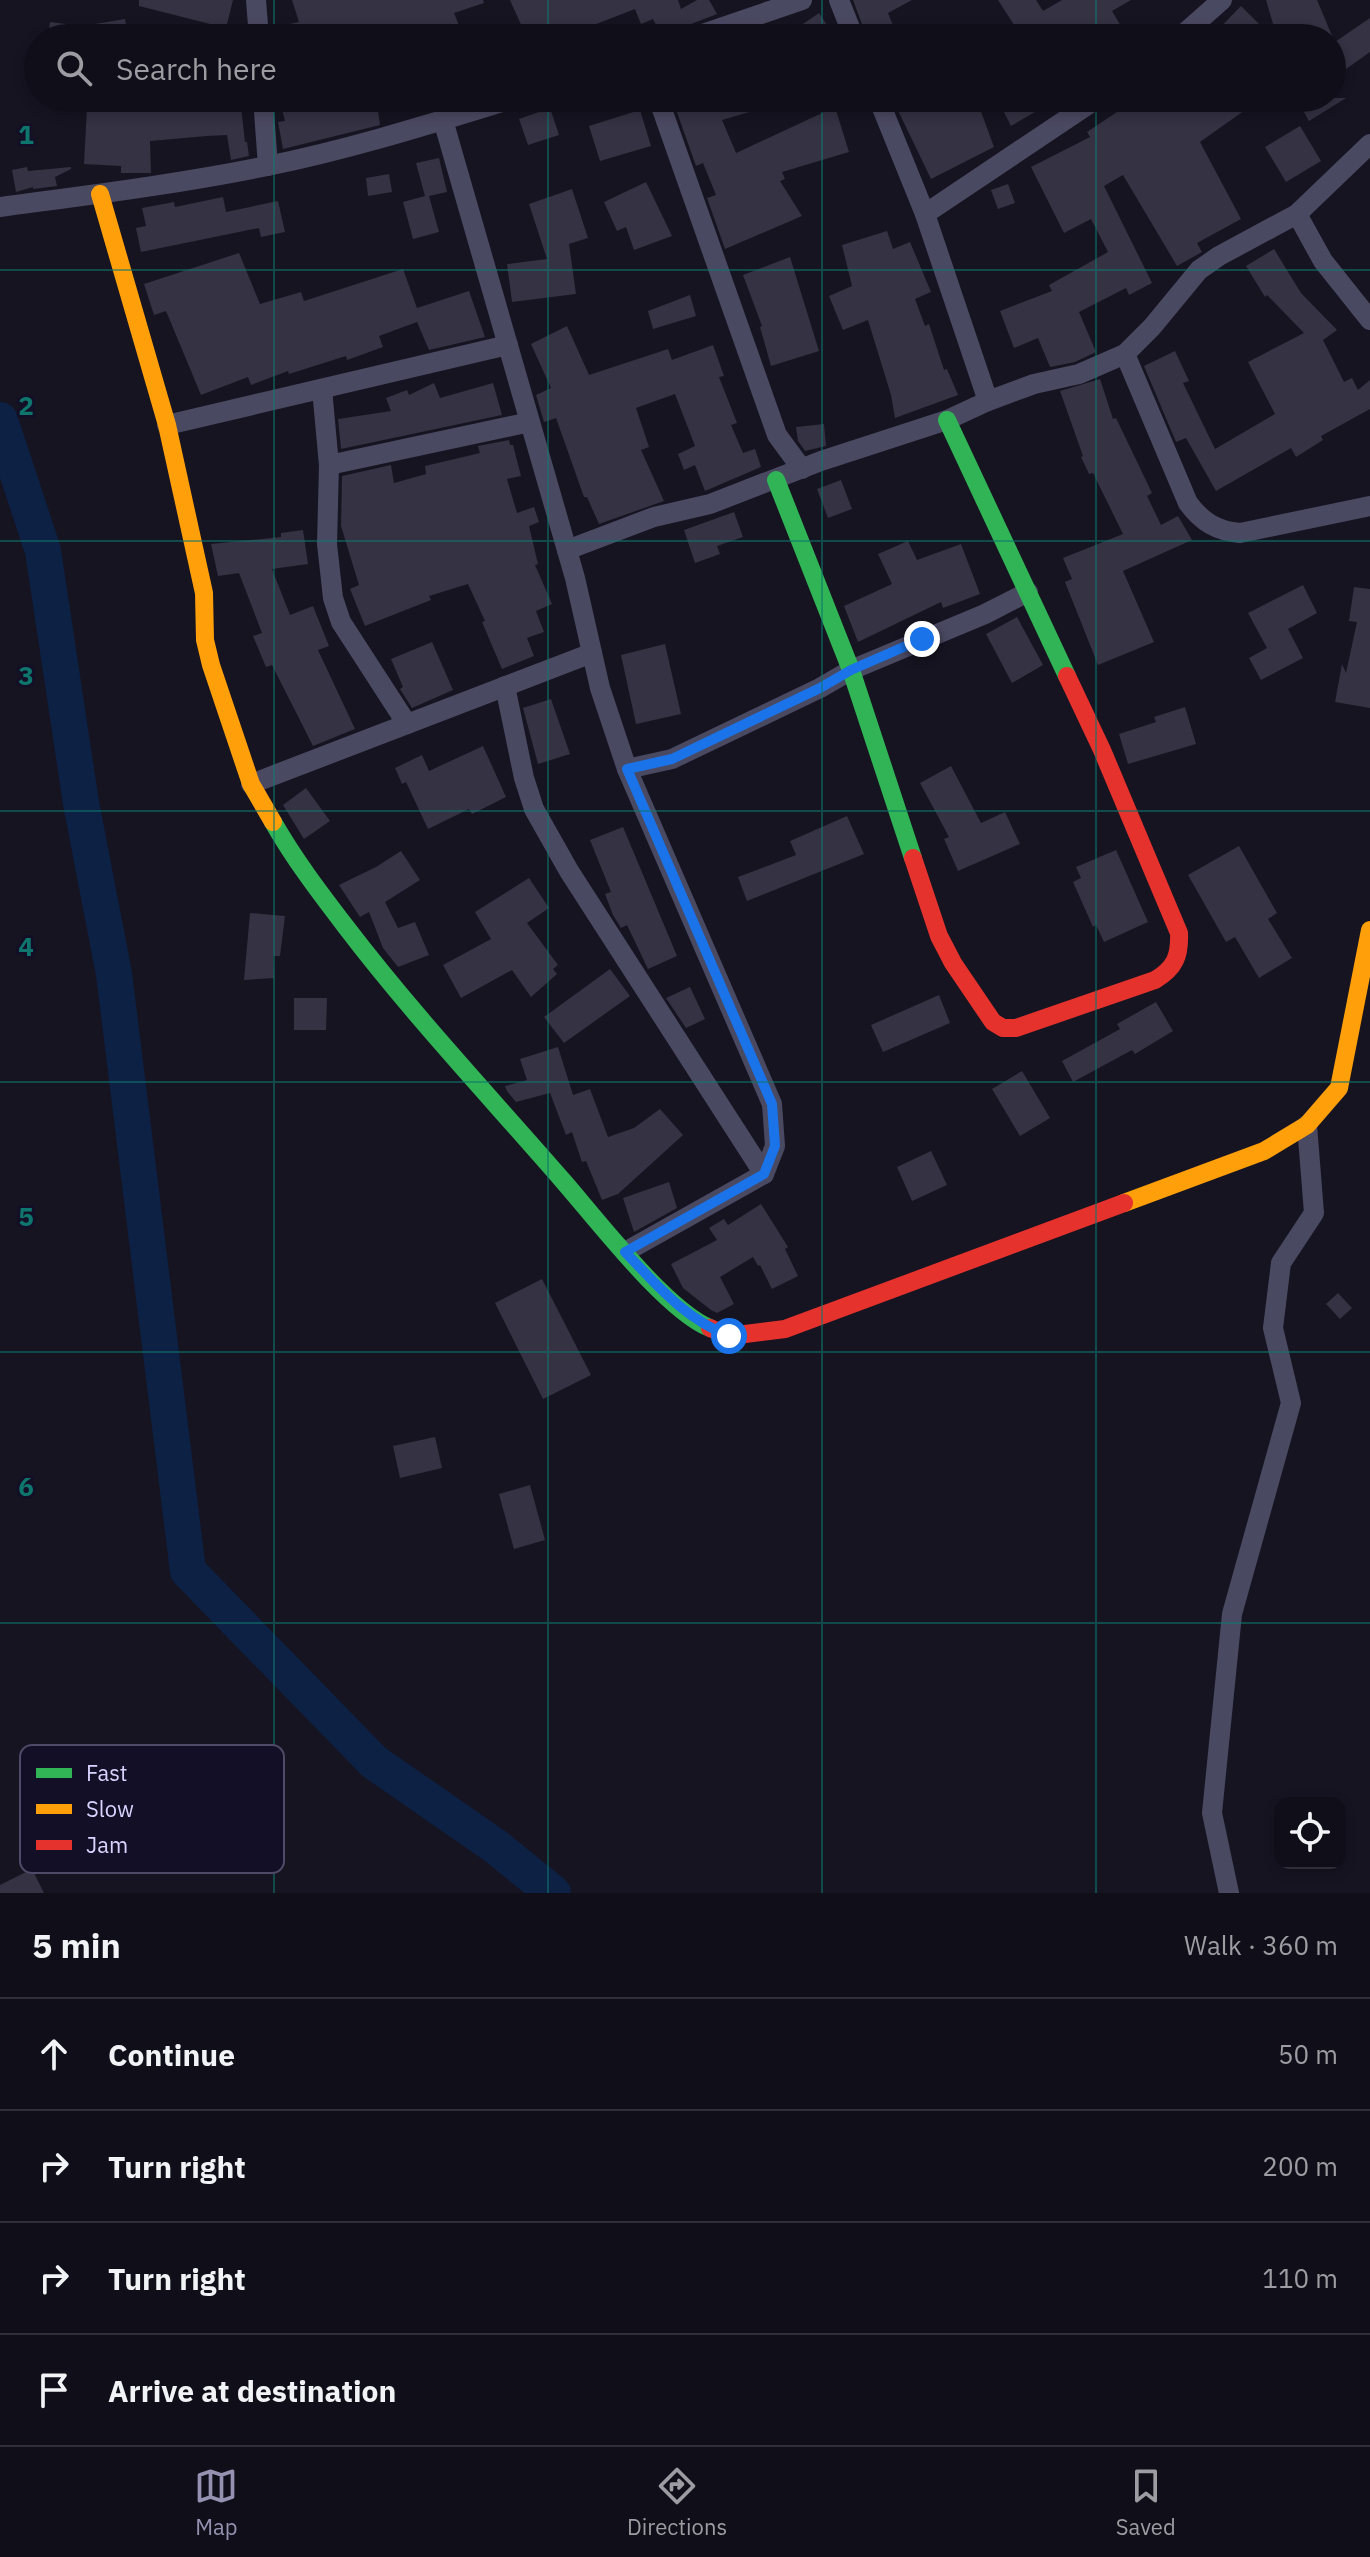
<!DOCTYPE html>
<html lang="en">
<head>
<meta charset="utf-8">
<style>
  :root { --surface:#100f19; --page:#1e1d26; --text:#f1f3f6; --muted:#9c9ca2; --line:#302f38; --accent:#9591b1 }
  body { margin:0; font-family:"IBM Plex Sans",sans-serif; background:var(--page); color:var(--text) }
  .controls { position:absolute; right:24px; bottom:24px; display:grid; overflow:hidden; border-radius:16px; box-shadow:0 4px 12px #0003 }
  .controls button { width:72px; height:72px; display:grid; place-items:center; padding:0; border:0; border-bottom:2px solid var(--line); background:var(--surface); color:var(--text); font:40px sans-serif }
  .stop { position:absolute; width:24px; height:24px; margin:-18px; border:6px solid #1a73e8; border-radius:50%; background:#fff }
  .stop.end { background:#1a73e8; border-color:#fff; box-shadow:0 2px 8px #0008 }
  .list { margin:0; padding:0; list-style:none }
  h2 { display:flex; justify-content:space-between; align-items:center; height:104px; margin:0; padding:0 32px; font-size:34px }
  h2 small { font-size:26px; font-weight:400; color:var(--muted) }
  .list li { display:grid; grid-template-columns:52px 1fr auto; gap:24px; align-items:center; box-sizing:border-box; height:112px; padding:0 32px; border-top:2px solid var(--line) }
  .list b { display:block; font-size:30px; white-space:nowrap }
  .list em { font-size:26px; font-style:normal; color:var(--muted) }
  .icon { flex:none; width:44px; height:44px; fill:none; stroke:currentColor; stroke-width:2; stroke-linecap:round; stroke-linejoin:round }
  .map { position:relative; flex:none; width:1370px; height:1893px; overflow:hidden }
  .search { position:absolute; background:var(--surface); box-shadow:0 4px 12px #0003; left:24px; right:24px; top:24px; height:88px; display:flex; align-items:center; gap:20px; box-sizing:border-box; padding:0 28px; border-radius:44px; color:var(--muted); font-size:30px }
  .sheet { height:552px; background:var(--surface) }
  nav { display:flex; justify-content:space-around; align-items:center; box-sizing:border-box; height:112px; border-top:2px solid var(--line); background:var(--surface); font-size:22px; color:var(--muted) }
  nav a { display:grid; justify-items:center; gap:4px }
  nav .on { color:var(--accent) }
  .map>svg:first-child { display:block }
</style>
</head>
<body>
<div class="map">
<svg width="1370" height="1893" viewBox="0 0 1370 1893">
  <rect width="100%" height="100%" fill="#161421"/>
  <g fill="none" stroke-linecap="round" stroke-linejoin="round">
    <!-- river -->
    <polyline stroke="#0d2144" stroke-width="36" points="0,420 43,551 81,803 114,974 188,1571 374,1762 495,1846 553,1893"/>
  </g>
  <!-- building -->
  <g fill="#343243">
    <polygon points="139,0 233,0 226,28 139,6"/>
    <polygon points="292,0 483,0 484,3 454,13 464,38 272,38 271,28 299,22"/>
    <polygon points="510,0 678,0 681,9 697,0 709,0 717,14 686,26 679,33 675,25 660,32 653,19 641,24 635,9 573,33 575,38 527,38"/>
    <polygon points="853,0 912,0 888,13 898,38 867,38"/>
    <polygon points="998,0 1036,0 1043,11 1062,0 1131,0 1112,11 1128,38 1003,38 1016,28"/>
    <polygon points="1266,0 1317,0 1333,38 1277,38"/>
    <polygon points="1241,6 1273,38 1210,38"/>
    <polygon points="819,13 829,28 815,38 809,38 800,26"/>
    <polygon points="1370,18 1370,52 1332,79 1332,44"/>
    <polygon points="125,19 128,38 98,38 95,24"/>
    <polygon points="50,22 66,24 65,38 48,38"/>
    <polygon points="133,98 240,98 245,142 247,142 249,156 231,160 227,135 207,136 150,141 151,173 121,173 121,166 84,164 87,108 121,110"/>
    <polygon points="279,98 373,98 375,105 377,104 380,125 283,149 278,122 285,121"/>
    <polygon points="681,98 784,98 784,102 722,120 736,153 835,107 849,152 782,172 785,179 780,181 802,216 725,249 707,198 716,195 703,163 696,166 673,101"/>
    <polygon points="898,98 976,98 994,147 931,179 893,100"/>
    <polygon points="997,98 1059,98 1011,126"/>
    <polygon points="1138,98 1262,98 1200,142 1241,219 1197,243 1202,252 1177,266 1123,175 1104,186 1152,283 1129,295 1126,288 1079,312 1096,352 1075,362 1050,367 1038,338 1014,348 1000,311 1052,291 1049,285 1108,252 1091,219 1064,233 1031,167 1090,137 1087,132"/>
    <polygon points="1296,98 1346,98 1309,121"/>
    <polygon points="550,108 559,135 528,145 519,119"/>
    <polygon points="640,110 651,146 600,161 589,126"/>
    <polygon points="1300,126 1321,161 1286,182 1265,147"/>
    <polygon points="439,158 447,192 429,196 439,232 413,239 403,202 425,196 416,163"/>
    <polygon points="27,167 28,171 71,167 71,169 55,177 57,186 33,189 33,187 16,192 12,170"/>
    <polygon points="389,174 392,192 368,196 366,178"/>
    <polygon points="646,182 672,236 634,250 626,227 617,231 604,202"/>
    <polygon points="1008,184 1015,203 998,209 991,190"/>
    <polygon points="572,189 588,238 569,244 576,294 512,302 507,264 547,259 529,204"/>
    <polygon points="223,197 226,212 278,201 285,232 261,237 259,228 141,252 136,228 146,226 142,208 174,202 175,207"/>
    <polygon points="887,231 893,249 910,242 931,292 915,299 925,326 929,324 944,370 947,369 958,395 895,418 891,395 868,320 843,330 829,296 852,286 842,245"/>
    <polygon points="1274,249 1301,293 1337,330 1323,340 1344,382 1352,378 1358,390 1370,380 1370,409 1321,436 1323,440 1296,457 1291,448 1216,491 1186,438 1176,442 1144,366 1175,351 1189,381 1183,383 1215,449 1275,414 1248,362 1304,333 1267,295 1265,297 1246,266"/>
    <polygon points="239,253 260,304 301,292 304,301 403,269 417,308 469,291 485,337 429,350 417,322 379,336 383,347 347,360 346,356 289,374 288,371 251,385 248,377 201,395 166,311 154,315 144,284"/>
    <polygon points="790,257 819,351 771,366 760,327 762,326 743,275"/>
    <polygon points="690,295 696,316 653,329 648,311"/>
    <polygon points="567,326 589,375 668,349 672,360 713,345 724,376 719,377 737,423 731,425 743,453 755,449 761,467 705,491 695,465 684,470 678,454 695,446 675,394 636,408 649,447 641,450 664,501 599,524 587,497 584,497 556,418 544,422 536,395 551,388 531,344"/>
    <polygon points="1100,379 1113,419 1116,418 1152,493 1147,496 1161,525 1178,516 1192,540 1123,571 1154,642 1098,665 1065,582 1072,579 1063,558 1123,534 1093,473 1089,474 1081,457 1083,456 1060,391"/>
    <polygon points="434,383 440,398 493,383 502,415 341,449 338,419 391,411 386,398 407,390 409,395"/>
    <polygon points="824,424 826,446 805,451 798,441 796,427"/>
    <polygon points="509,440 510,445 513,445 521,476 507,479 517,513 534,507 539,522 529,526 538,564 535,565 552,604 536,611 544,632 527,638 534,656 502,669 482,622 485,621 468,584 429,596 431,600 365,626 350,589 359,585 341,526 342,476 391,465 394,483 426,474 425,466 480,453 478,446"/>
    <polygon points="841,480 852,509 828,518 817,489"/>
    <polygon points="734,512 743,537 717,546 720,554 695,563 684,530"/>
    <polygon points="303,530 308,564 272,569 290,615 313,606 329,646 318,650 355,729 313,746 272,665 266,667 253,636 262,633 239,573 218,576 211,544 281,537 281,533"/>
    <polygon points="908,541 917,560 961,544 980,594 943,608 941,602 858,642 844,606 892,584 878,554"/>
    <polygon points="1303,585 1317,613 1288,629 1303,658 1261,680 1249,658 1267,648 1248,613"/>
    <polygon points="1354,587 1370,589 1370,708 1335,702 1342,664 1346,673 1357,622 1349,621"/>
    <polygon points="1017,617 1043,665 1012,683 986,634"/>
    <polygon points="432,642 453,690 412,708 400,689 403,687 391,659"/>
    <polygon points="665,644 681,714 636,724 621,655"/>
    <polygon points="551,699 570,754 538,764 523,708"/>
    <polygon points="1185,707 1196,744 1128,764 1119,734 1156,722 1154,717"/>
    <polygon points="483,746 506,797 472,814 469,809 428,829 406,782 402,784 395,768 422,755 429,771"/>
    <polygon points="951,766 981,823 1005,812 1020,844 958,871 944,839 949,837 920,783"/>
    <polygon points="306,788 330,821 304,839 283,805"/>
    <polygon points="847,816 864,854 747,901 738,877 796,855 790,841"/>
    <polygon points="623,827 677,956 648,969 627,925 621,928 613,915 605,894 611,892 590,840"/>
    <polygon points="1239,846 1277,913 1268,919 1292,958 1259,978 1235,937 1226,942 1188,875"/>
    <polygon points="1116,850 1148,922 1104,942 1096,925 1093,927 1073,882 1081,878 1076,867"/>
    <polygon points="401,851 420,880 385,902 398,928 415,922 429,955 398,967 383,948 369,912 360,917 339,885 376,867"/>
    <polygon points="529,878 549,908 527,923 558,965 553,969 557,974 531,997 512,970 461,998 443,965 491,939 475,912"/>
    <polygon points="250,913 285,916 280,956 273,956 274,978 244,980"/>
    <polygon points="610,969 630,996 564,1043 544,1017"/>
    <polygon points="690,987 705,1019 686,1028 666,998"/>
    <polygon points="939,995 950,1023 883,1052 871,1025"/>
    <polygon points="294,998 327,998 326,1030 294,1030"/>
    <polygon points="1156,1002 1173,1031 1135,1054 1132,1050 1073,1082 1062,1061 1120,1029 1117,1024"/>
    <polygon points="558,1047 573,1095 590,1089 608,1137 634,1128 660,1109 683,1135 618,1194 602,1200 586,1161 582,1162 572,1132 566,1135 550,1093 516,1102 507,1091 505,1086 527,1080 520,1059"/>
    <polygon points="1022,1071 1050,1118 1020,1136 992,1089"/>
    <polygon points="931,1151 947,1185 912,1201 897,1167"/>
    <polygon points="669,1182 677,1208 634,1232 623,1198"/>
    <polygon points="761,1204 788,1247 785,1249 798,1276 772,1289 760,1265 758,1266 753,1257 720,1277 734,1304 717,1313 711,1310 683,1288 671,1264 717,1240 709,1228 724,1219 728,1225"/>
    <polygon points="542,1279 591,1375 543,1399 495,1303"/>
    <polygon points="1338,1293 1352,1308 1340,1319 1326,1304"/>
    <polygon points="435,1437 442,1468 400,1478 393,1446"/>
    <polygon points="530,1485 545,1540 514,1549 499,1494"/>
    <polygon points="32,1869 44,1893 0,1893 0,1885"/>
  </g>
  <g fill="none" stroke-linecap="round" stroke-linejoin="round">
    <!-- street -->
    <g stroke="#4a4962" stroke-width="20">
      <polyline points="256,0 259,38"/>
      <polyline points="839,0 854,38"/>
      <polyline points="691,38 802,0"/>
      <polyline points="1179,38 1222,0"/>
      <polyline points="263,98 268,166"/>
      <polyline points="658,98 777,435 802,469"/>
      <polyline points="878,98 925,214 988,401"/>
      <polyline points="443,120 575,578 600,688 627,769 772,1104 775,1146 764,1174 625,1252"/>
      <path d="M 0,207 C 89,195 179,184 267,166 C 351,149 433,123 515,98"/>
      <polyline points="925,214 1098,98"/>
      <polyline points="1297,214 1323,261 1370,320"/>
      <path d="M 1125,354 L 1188,503 C 1202,522 1217,531 1240,533 L 1370,506"/>
      <polyline points="322,389 329,465 327,544 333,598 341,622 407,724"/>
      <polyline points="167,425 508,345"/>
      <polyline points="329,465 530,422"/>
      <polyline points="567,550 654,517 710,504 821,461 947,420 988,401 1034,384 1079,374 1125,354 1152,327 1199,270 1219,256 1297,214 1370,144"/>
      <polyline points="505,686 524,778 534,809 569,871 764,1174"/>
      <polyline points="627,769 672,759 820,688 851,670 985,614 1028,592"/>
      <polyline points="251,784 592,653"/>
      <polyline points="1229,1893 1212,1813 1232,1614 1291,1403 1273,1328 1281,1263 1314,1213 1307,1125"/>
    </g>
    <!-- fast -->
    <g stroke="#30b455" stroke-width="18">
      <polyline points="947,420 1067,676"/>
      <polyline points="776,480 851,670 913,858"/>
      <path d="M 273,822 C 294,859 320,893 346,927 C 414,1016 491,1098 564,1182 C 597,1220 667,1311 710,1328"/>
    </g>
    <!-- slow -->
    <g stroke="#ff9f0a" stroke-width="18">
      <polyline points="100,194 167,425 204,593 205,640 211,665 251,784 273,822"/>
      <polyline points="1124,1203 1264,1151 1307,1125 1339,1088 1370,930"/>
    </g>
    <!-- jam -->
    <g stroke="#e5322d" stroke-width="18">
      <path d="M 913,858 L 939,936 L 953,963 L 993,1022 L 1003,1028 L 1016,1028 L 1155,980 C 1175,968 1180,956 1179,933 L 1102,750 L 1067,676"/>
      <polyline points="710,1328 729,1336 785,1329 1124,1203"/>
    </g>
  </g>
  <g fill="none" stroke-linecap="round" stroke-linejoin="round">
    <!-- route -->
    <path stroke="#1a73e8" stroke-width="10" d="M 729,1336 C 684,1318 658,1286 625,1252 L 764,1174 L 775,1146 L 772,1104 L 627,769 L 672,759 L 820,688 L 851,670 L 922,639"/>
  </g>
  <!-- grid -->
  <path fill="none" stroke="#0f766e" stroke-width="2" stroke-opacity="0.55" d="M 274,0 L 274,38M 548,0 L 548,38M 822,0 L 822,38M 1096,0 L 1096,38M 274,98 L 274,1893M 548,98 L 548,1893M 822,98 L 822,1893M 1096,98 L 1096,1893M 0,270 L 1370,270M 0,541 L 1370,541M 0,811 L 1370,811M 0,1082 L 1370,1082M 0,1352 L 1370,1352M 0,1623 L 1370,1623"/>
  <!-- legend -->
  <rect x="20" y="1745" width="264" height="128" rx="12" fill="#130f26" stroke="#4e4a67" stroke-width="2"/>
  <rect x="36" y="1768" width="36" height="10" fill="#30b455"/>
  <rect x="36" y="1804" width="36" height="10" fill="#ff9f0a"/>
  <rect x="36" y="1840" width="36" height="10" fill="#e5322d"/>
  <g font-size="22" fill="#d9d4ff">
    <text x="86" y="1781">Fast</text>
    <text x="86" y="1817">Slow</text>
    <text x="86" y="1853">Jam</text>
  </g>
  <g font-size="26" text-anchor="middle" font-weight="bold" fill="#0f766e" stroke="#130f26" stroke-width="6" stroke-linejoin="round" paint-order="stroke">
    <text x="26" y="144">1</text>
    <text x="26" y="415">2</text>
    <text x="26" y="685">3</text>
    <text x="26" y="956">4</text>
    <text x="26" y="1226">5</text>
    <text x="26" y="1496">6</text>
  </g>
</svg>
<div class="controls">
<button><svg class="icon" aria-label="locate" viewBox="0 0 24 24"><circle cx="12" cy="12" r="6"/><path d="M12 2v4M12 18v4M2 12h4M18 12h4"/></svg></button>
</div>
<div class="stop" style="left:729px;top:1336px"></div>
<div class="stop end" style="left:922px;top:639px"></div>
<div class="search"><svg class="icon" aria-label="search" viewBox="0 0 24 24"><circle cx="10" cy="10" r="6"/><path d="M15 15l6 6"/></svg>Search here</div>
</div>
<section class="sheet">
<h2>5 min<small>Walk · 360 m</small></h2>
<ul class="list">
<li><svg class="icon" aria-label="ahead" viewBox="0 0 24 24"><path d="M12 20V5M6 11l6-6 6 6"/></svg><div><b>Continue</b></div><em>50 m</em></li>
<li><svg class="icon" aria-label="right" viewBox="0 0 24 24"><path d="M7 20v-9h11M14 6l5 5-5 5"/></svg><div><b>Turn right</b></div><em>200 m</em></li>
<li><svg class="icon" aria-label="right" viewBox="0 0 24 24"><path d="M7 20v-9h11M14 6l5 5-5 5"/></svg><div><b>Turn right</b></div><em>110 m</em></li>
<li><svg class="icon" aria-label="arrive" viewBox="0 0 24 24"><path d="M6 21V4h12l-3 4 3 4H6"/></svg><div><b>Arrive at destination</b></div></li>
</ul>
</section>
<nav>
<a class="on"><svg class="icon" aria-label="map" viewBox="0 0 24 24"><path d="M3 6l6-2 6 2 6-2v14l-6 2-6-2-6 2zM9 4v14M15 6v14"/></svg>Map</a>
<a><svg class="icon" aria-label="directions" viewBox="0 0 24 24"><path d="M12 3l9 9-9 9-9-9zM9 14v-3h6M13 9l2 2-2 2"/></svg>Directions</a>
<a><svg class="icon" aria-label="saved" viewBox="0 0 24 24"><path d="M7 4h10v16l-5-4-5 4z"/></svg>Saved</a>
</nav>
</body>
</html>
